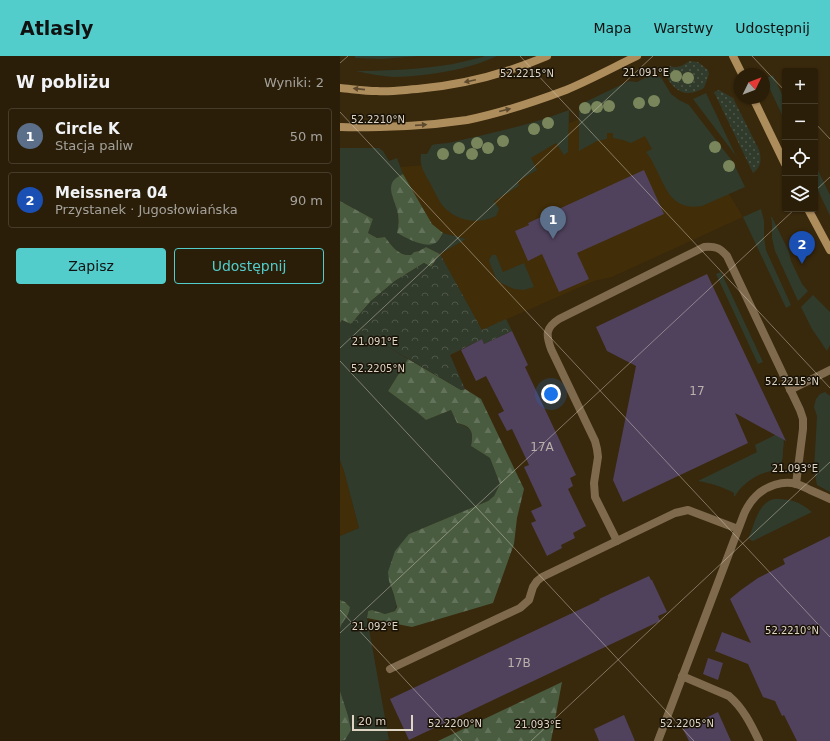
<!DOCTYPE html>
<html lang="pl">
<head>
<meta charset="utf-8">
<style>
  :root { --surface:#2a1e09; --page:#362b17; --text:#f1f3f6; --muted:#a5a29c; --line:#463c2a; --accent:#52cdcb }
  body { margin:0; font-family:"DejaVu Sans",sans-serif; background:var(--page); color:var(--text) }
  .controls { position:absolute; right:12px; top:12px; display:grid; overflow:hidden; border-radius:4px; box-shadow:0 1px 3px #0004 }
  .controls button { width:36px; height:36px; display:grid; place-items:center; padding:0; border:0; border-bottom:1px solid var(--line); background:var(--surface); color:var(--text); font:20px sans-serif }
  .compass { position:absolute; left:394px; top:12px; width:36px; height:36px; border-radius:50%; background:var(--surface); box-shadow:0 1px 3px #0004; rotate:47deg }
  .scale { position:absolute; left:12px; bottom:10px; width:61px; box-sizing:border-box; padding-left:4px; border:2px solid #dfd5c5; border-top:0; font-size:11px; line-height:14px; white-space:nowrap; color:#dfd5c5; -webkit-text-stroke:3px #191207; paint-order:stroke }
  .you { position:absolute; left:211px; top:338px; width:14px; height:14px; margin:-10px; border:3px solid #fff; border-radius:50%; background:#1a73e8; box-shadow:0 0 0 6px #1a73e833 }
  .badge { display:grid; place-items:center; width:26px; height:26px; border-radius:50%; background:var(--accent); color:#fff; font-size:13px; font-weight:700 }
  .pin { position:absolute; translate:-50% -33px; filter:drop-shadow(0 1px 2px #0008) }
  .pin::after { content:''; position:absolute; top:21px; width:14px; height:12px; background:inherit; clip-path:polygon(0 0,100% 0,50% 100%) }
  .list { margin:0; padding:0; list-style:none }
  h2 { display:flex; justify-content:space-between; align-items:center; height:52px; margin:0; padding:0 16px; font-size:17px }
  h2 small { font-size:13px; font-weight:400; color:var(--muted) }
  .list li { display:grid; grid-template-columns:26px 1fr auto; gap:12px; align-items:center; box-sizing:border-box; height:56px; margin:0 8px 8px; padding:0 8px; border:1px solid var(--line); border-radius:4px }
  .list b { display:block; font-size:15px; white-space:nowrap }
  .list p { margin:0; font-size:13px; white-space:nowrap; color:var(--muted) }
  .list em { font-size:13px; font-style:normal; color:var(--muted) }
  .actions { display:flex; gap:8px; padding:12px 16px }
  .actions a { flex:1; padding:9px 0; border:1px solid var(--accent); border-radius:4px; text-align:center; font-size:14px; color:var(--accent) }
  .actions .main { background:var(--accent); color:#111 }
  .icon { flex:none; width:22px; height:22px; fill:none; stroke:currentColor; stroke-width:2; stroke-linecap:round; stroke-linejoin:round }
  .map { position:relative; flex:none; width:490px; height:685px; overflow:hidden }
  header { display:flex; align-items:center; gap:24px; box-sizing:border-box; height:56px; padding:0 20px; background:var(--accent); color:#111 }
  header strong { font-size:19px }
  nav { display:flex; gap:22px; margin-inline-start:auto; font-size:14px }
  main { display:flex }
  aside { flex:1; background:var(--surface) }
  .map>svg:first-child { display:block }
</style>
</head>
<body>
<header>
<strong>Atlasly</strong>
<nav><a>Mapa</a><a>Warstwy</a><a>Udostępnij</a></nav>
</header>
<main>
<aside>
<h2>W pobliżu<small>Wyniki: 2</small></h2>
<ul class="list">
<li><span class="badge" style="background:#5c6f8a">1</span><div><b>Circle K</b><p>Stacja paliw</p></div><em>50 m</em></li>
<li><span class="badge" style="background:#1a4fb4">2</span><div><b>Meissnera 04</b><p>Przystanek · Jugosłowiańska</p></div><em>90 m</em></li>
</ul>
<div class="actions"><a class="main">Zapisz</a><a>Udostępnij</a></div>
</aside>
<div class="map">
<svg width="490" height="685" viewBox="0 0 490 685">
  <defs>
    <pattern id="forest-firs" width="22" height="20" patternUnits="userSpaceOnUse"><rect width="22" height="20" fill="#495c40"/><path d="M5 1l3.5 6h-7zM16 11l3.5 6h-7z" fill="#63725a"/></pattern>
    <pattern id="park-crowns" width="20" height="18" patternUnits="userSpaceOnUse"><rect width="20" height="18" fill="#303b2b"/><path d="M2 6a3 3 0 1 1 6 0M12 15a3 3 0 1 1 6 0" fill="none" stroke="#4e5648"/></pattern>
    <pattern id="garden-dots" width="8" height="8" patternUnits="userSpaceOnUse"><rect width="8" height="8" fill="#303b2b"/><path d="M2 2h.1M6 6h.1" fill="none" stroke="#4e5648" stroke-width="1.8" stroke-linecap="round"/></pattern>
  </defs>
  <rect width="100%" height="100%" fill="#38280c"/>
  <!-- built -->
  <g fill="#412d08">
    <polygon points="349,52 389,138 403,161 272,221 254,225 142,274 100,198 125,183 103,177 92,168 63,118 60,111 136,105 249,59"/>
    <polygon points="0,404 4,415 19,472 0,480"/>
  </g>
  <!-- grass -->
  <g fill="#303b2b">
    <polygon points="15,0 78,0 42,3 15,2"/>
    <path d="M 144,0 L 157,0 C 134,11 109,16 83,19 C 73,20 63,21 53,21 C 41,20 28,18 16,15 C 49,15 81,13 113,8 C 123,6 133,3 143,1 Z"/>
    <path d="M 315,17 L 322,23 L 331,38 L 339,44 L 349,49 L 393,106 L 405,131 L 362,150 C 330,155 326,131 314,109 C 312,104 309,100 306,96 L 312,93 L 305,80 L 291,87 L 283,84 L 273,82 L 273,77 L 267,77 L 267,83 L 257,85 L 239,95 L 239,49 L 289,25 L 297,26 Z"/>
    <polygon points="433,19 445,45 445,65 425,23"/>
    <polygon points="366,37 396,100 353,43"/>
    <path d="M 229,54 L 228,96 L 224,99 L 216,87 L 191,102 L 197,114 L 178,125 L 179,130 L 154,145 L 159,153 L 156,160 C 138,169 115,165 102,149 C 97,142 94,134 90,127 C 84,117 79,109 81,98 L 87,98 L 92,89 L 97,88 L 108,87 C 149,78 190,69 229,54 Z"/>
    <path d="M 0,92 L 39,92 L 43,95 L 49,105 L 57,102 L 63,118 L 55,123 L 52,139 L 57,153 L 59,170 L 57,177 C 69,182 88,195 100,183 C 101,182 102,179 103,177 L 126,183 L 100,198 L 86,191 L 79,195 L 74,196 L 71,199 C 58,200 52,190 45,181 L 37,182 L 28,177 L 33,163 L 0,145 Z"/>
    <polygon points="475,108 490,139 490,160 475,128"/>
    <polygon points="421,153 424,165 424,181 426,194 451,249 446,252 403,161"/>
    <polygon points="431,161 432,161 449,196 451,205 462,228 468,235 458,245 435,195 432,182 432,167"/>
    <polygon points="152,199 156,199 163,216 184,207 194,231 184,234 174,233 161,227 156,222 151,210 149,204"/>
    <polygon points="381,216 423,306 418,308 376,218"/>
    <polygon points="473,239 490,256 490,289 487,295 472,273 461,251"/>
    <path d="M 2,264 L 11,268 L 68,303 L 48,335 L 79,358 L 86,364 L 111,354 L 117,367 C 131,371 134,375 131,390 L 150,402 L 160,428 L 154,440 L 148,445 L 69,478 L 51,532 C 54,539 58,547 55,555 L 45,558 L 32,554 L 28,555 L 27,562 L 49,684 L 37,685 L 0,685 L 5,684 L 3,645 L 0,635 L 0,573 C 2,564 9,562 10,551 L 5,546 L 0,544 L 0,480 L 19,472 L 4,415 L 0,404 L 0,267 Z"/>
    <polygon points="485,336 490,340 490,436 477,429 474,414 477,360 474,351 476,343 480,338"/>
    <path d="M 441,376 C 445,384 444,386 443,394 C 443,399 443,405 440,409 C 436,415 426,416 421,418 C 410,423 401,430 395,440 L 394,440 L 394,437 C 383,431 370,427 358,425 L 417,396 L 415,389 Z"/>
    <path d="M 434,443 C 452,443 458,445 472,456 L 413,485 L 410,484 L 409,481 C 415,467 418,447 434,443 Z"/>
  </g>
  <!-- forest -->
  <g fill="url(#forest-firs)">
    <path d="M 63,118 L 92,168 L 103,177 C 101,180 100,183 98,185 C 88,195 67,182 57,177 C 59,169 59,162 57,154 C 55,145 46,131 55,123 C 57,121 61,119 63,118 Z"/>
    <path d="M 0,145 L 33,163 L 28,177 L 37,182 L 45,181 C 52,190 58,200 71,199 L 74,196 L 79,195 L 86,191 L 100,198 L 91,211 L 84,207 L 55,225 L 31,245 L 11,268 L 2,264 L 0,267 Z"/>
    <path d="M 68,303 L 121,334 L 125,333 L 141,343 L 184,433 L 177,462 L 174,488 L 153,547 L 72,571 L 27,562 L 28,555 L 32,554 L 45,558 L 55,555 L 57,551 L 54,539 L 49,525 L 48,516 L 55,495 L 69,478 L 148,445 L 154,440 L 160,428 L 150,402 L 131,390 C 134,375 131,370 117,367 L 111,354 L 86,364 L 79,358 L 48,335 Z"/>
    <path d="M 0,544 L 5,546 L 10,551 C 9,562 2,564 0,573 Z"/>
    <polygon points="222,626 211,685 98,685"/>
    <polygon points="0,635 8,660 11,674 5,684 0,685"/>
  </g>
  <!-- park -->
  <polygon fill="url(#park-crowns)" points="100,198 142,274 166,263 172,275 144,288 142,283 110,299 125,333 121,334 45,289 11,268 31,245 55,225 84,207 91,211"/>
  <!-- garden -->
  <g fill="url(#garden-dots)">
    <path d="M 350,5 L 358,6 L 368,14 L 369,18 L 364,32 C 360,34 354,37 349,37 C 340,38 329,28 327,20 C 327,16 328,13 330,10 C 339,13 342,9 350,5 Z"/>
    <path d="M 379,34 L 393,42 L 419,94 C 422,103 421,111 413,117 L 374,36 Z"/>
  </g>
  <!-- building -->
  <g fill="#50425d">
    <polygon points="304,114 324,158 237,197 249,223 219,236 202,198 188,205 175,175 189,169 188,167"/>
    <polygon points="367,218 446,385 395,357 408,387 283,446 273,424 296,310 267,295 256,271"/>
    <polygon points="172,275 188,309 185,311 236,419 230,422 233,430 228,433 246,470 233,477 235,482 221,489 222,492 207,500 191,467 196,465 191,455 202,450 184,411 189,409 172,373 167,375 158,358 164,355 146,320 136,325 121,294 142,283 144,288"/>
    <polygon points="490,480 490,685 457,685 444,659 442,660 435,645 423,641 408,608 375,595 382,576 411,587 390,543 401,534 418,522 445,508 443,503"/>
    <polygon points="309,520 311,524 312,524 327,556 318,560 320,565 69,684 50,643 260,544 259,543"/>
    <polygon points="368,602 383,607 378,624 363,618"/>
    <polygon points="378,656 391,685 349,685 343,673"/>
    <polygon points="284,659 295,685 259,685 254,673"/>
  </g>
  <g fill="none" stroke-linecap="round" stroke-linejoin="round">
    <!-- lane -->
    <g stroke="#7f6a4d" stroke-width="8">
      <polyline points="450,334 490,314"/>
      <path d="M 277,485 L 255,441 L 254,427 L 258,401 L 257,393 L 255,385 L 211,293 C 206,279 205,272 219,263 L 364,191 C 376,190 380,192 387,200 L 460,354 L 463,363 L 463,373 L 456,428"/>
      <polyline points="50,613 180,552 189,544 193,531 197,525 202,521 335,457 348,454 398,473"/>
      <path d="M 318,685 L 404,458 C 407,451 411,445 416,440 C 426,430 443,424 456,428 C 461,429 466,432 470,434 C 477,437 484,440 490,443"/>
    </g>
    <!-- street -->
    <path stroke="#7f6a4d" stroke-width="8" d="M 342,620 L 389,640 C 403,652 411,668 419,685"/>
    <!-- secondary -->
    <g stroke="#ae8d5d" stroke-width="8">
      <polyline points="393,0 402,18"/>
      <path d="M 0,32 C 12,33 24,35 37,35 C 50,36 63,34 77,33 C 122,29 165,18 207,0"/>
      <polyline points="413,42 445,108"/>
      <path d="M 0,71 C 22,72 45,71 67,70 C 87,69 107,67 127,64 C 161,57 194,46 226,34 C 250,24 274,11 297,0"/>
      <polyline points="468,153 490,194"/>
    </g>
  </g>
  <!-- trees -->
  <g fill="#79865c">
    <circle cx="336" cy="20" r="6"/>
    <circle cx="348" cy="22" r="6"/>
    <circle cx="314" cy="45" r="6"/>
    <circle cx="299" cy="47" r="6"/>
    <circle cx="269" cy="50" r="6"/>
    <circle cx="257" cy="51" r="6"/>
    <circle cx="245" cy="52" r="6"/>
    <circle cx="208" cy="67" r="6"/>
    <circle cx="194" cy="73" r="6"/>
    <circle cx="163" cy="85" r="6"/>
    <circle cx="137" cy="87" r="6"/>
    <circle cx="375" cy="91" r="6"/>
    <circle cx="119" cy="92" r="6"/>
    <circle cx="148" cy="92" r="6"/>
    <circle cx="103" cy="98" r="6"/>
    <circle cx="132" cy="98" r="6"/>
    <circle cx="389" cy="110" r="6"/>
  </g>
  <!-- one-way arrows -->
  <defs><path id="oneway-solid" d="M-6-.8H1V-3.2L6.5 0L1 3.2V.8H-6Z"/></defs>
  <g fill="#5c492e">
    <use href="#oneway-solid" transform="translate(130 25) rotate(168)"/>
    <use href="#oneway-solid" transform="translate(19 33) rotate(-174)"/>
    <use href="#oneway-solid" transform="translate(165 54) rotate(-14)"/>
    <use href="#oneway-solid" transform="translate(81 69) rotate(-4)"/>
  </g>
  <!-- ticks -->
  <path fill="none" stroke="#dfd5c5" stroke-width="1" stroke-opacity="0.45" d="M 180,0 L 490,332M 412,0 L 445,35M 0,7 L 8,0M 0,56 L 490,581M 475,67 L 490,83M 475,135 L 490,121M 0,292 L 313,0M 0,305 L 354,685M 0,554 L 122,685M 0,577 L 455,153M 191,685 L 490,406"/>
  <g text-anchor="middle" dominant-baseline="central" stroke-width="3" stroke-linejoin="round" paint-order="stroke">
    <!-- number labels -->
    <g font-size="12" fill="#bbb0ab">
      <text x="357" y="335">17</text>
      <text x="202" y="391">17A</text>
      <text x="179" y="607">17B</text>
    </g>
  </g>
  <g font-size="10" text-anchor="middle" fill="#dfd5c5" stroke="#191207" stroke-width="3" stroke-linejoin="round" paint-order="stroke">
    <text x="306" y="20">21.091°E</text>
    <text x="187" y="21">52.2215°N</text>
    <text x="38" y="67">52.2210°N</text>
    <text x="35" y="289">21.091°E</text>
    <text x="38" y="316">52.2205°N</text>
    <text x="452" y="329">52.2215°N</text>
    <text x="455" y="416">21.093°E</text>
    <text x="35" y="574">21.092°E</text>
    <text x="452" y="578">52.2210°N</text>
    <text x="115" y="671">52.2200°N</text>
    <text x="347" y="671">52.2205°N</text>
    <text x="198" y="672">21.093°E</text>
  </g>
</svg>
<div class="controls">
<button>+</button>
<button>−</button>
<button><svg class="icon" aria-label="locate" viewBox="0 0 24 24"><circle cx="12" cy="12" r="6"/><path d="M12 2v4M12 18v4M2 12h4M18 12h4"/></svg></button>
<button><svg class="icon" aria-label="layers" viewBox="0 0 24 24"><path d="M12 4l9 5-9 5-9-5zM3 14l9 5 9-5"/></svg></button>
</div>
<svg class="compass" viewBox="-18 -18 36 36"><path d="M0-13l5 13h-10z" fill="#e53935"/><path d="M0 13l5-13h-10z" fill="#a5a29c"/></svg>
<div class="scale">20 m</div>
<div class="you"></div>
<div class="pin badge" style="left:213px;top:183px;background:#5c6f8a">1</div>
<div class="pin badge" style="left:462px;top:208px;background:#1a4fb4">2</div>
</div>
</main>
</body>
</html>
